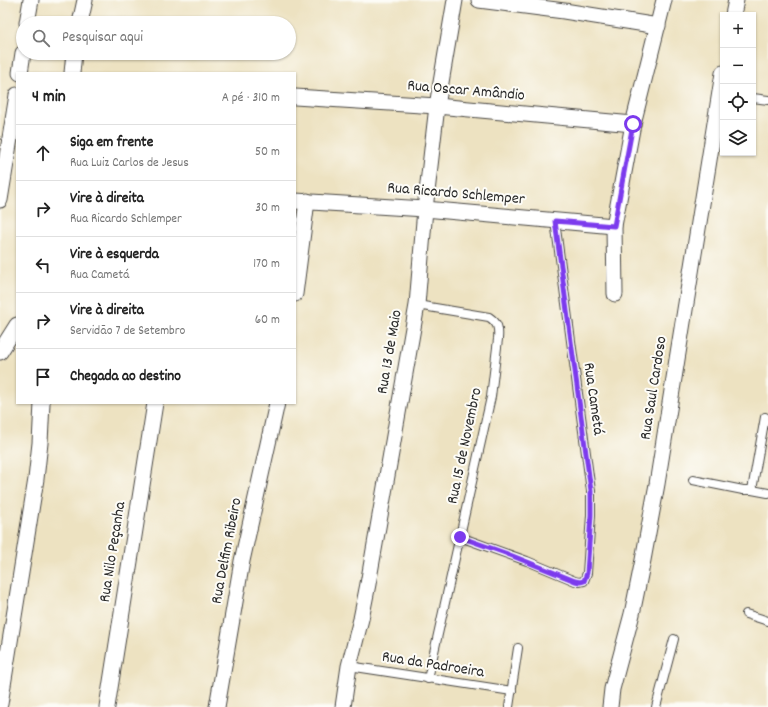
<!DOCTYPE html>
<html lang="pt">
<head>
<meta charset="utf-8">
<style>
  :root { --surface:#fff; --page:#f6f6f6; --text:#222; --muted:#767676; --line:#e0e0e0 }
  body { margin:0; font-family:Dekko,sans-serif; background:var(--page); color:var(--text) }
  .controls { position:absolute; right:12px; top:12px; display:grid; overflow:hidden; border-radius:0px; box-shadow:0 1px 3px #0004 }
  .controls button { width:36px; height:36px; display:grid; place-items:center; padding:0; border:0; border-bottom:1px solid var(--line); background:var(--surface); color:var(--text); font:20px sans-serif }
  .stop { position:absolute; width:12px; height:12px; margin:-9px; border:3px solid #7c3aed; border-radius:50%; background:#fff }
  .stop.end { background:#7c3aed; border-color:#fff; box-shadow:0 1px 4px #0008 }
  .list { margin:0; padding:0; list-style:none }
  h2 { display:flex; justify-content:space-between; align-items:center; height:52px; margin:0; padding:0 16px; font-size:17px }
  h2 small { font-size:13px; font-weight:400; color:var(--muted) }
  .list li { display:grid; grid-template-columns:26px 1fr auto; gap:12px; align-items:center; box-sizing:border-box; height:56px; padding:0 16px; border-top:1px solid var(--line) }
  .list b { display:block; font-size:15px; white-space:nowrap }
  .list p { margin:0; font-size:13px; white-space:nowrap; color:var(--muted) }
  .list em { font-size:13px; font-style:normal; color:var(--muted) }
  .icon { flex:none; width:22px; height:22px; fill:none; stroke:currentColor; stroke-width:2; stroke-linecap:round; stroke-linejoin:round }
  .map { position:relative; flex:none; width:768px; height:707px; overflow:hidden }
  .search { position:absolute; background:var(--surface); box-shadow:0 1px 3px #0004; left:16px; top:16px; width:280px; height:44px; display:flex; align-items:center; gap:10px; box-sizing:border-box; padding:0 14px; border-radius:22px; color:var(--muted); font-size:15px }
  .panel { position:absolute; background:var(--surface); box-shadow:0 1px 3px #0004; left:16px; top:72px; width:280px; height:332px; border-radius:0px }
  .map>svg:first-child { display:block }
</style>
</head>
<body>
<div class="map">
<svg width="768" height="707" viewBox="0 0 768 707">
  <rect width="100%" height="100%" fill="#fdfcf7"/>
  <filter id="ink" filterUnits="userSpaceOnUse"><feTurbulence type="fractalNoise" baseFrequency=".025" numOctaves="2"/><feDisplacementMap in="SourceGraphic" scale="8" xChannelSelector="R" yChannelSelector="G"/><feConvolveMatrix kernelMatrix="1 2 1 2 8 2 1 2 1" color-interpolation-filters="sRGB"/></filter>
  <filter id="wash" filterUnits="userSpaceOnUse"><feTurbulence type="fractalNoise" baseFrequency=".012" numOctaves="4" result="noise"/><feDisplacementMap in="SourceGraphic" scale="16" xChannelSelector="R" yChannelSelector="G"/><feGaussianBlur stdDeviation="0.9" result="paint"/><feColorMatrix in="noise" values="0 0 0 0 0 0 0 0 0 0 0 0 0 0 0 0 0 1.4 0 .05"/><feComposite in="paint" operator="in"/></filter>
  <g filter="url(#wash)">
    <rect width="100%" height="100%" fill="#ede2c1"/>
  </g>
  <g filter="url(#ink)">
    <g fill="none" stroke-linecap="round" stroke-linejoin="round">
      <!-- service casing -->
      <g stroke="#484642" stroke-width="10">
        <g id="service">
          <polyline points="753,98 768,100"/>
          <path d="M 417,305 L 489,317 C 498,323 499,328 498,339 L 491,397 L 428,679"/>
          <polyline points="693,480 743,490 752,490 768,493"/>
          <polyline points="752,490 765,417"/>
          <polyline points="460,537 527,561 575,581 579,582 584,581 587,573 591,515 591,491 555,221"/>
          <polyline points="746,614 768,621"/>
          <polyline points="349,666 512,691"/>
          <polyline points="509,707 518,648"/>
          <polyline points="656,707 674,639"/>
        </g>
      </g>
      <!-- minor casing -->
      <g stroke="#484642" stroke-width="17">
        <g id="minor">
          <polyline points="479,0 564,11 658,26"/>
          <polyline points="733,15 736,0"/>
          <polyline points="27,23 31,0"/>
          <polyline points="80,23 85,0"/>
          <polyline points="20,73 23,53"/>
          <polyline points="72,73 74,53"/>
          <polyline points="295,97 437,106 633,124"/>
          <polyline points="0,200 17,95"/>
          <polyline points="295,201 425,209 614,226"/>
          <polyline points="295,294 307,201"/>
          <polyline points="615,294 614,226 633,124 664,0"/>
          <polyline points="0,352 17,325"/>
          <polyline points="0,704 36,479 40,443 42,403"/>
          <polyline points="107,707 155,403"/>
          <polyline points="217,707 242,561 277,403"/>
          <polyline points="343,707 349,666 361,619 368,584 417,305 425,209 437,106 455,0"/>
          <polyline points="610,707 612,689 632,614 643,560 657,484 723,73"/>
        </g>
      </g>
      <!-- service -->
      <use href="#service" stroke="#fff" stroke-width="8"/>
      <!-- minor -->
      <use href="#minor" stroke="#fff" stroke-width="15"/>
    </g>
  </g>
  <g fill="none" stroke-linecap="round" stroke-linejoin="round" filter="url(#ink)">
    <!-- route -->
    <polyline stroke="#7c3aed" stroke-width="5" points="460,537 505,553 575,581 580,582 584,581 587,573 591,515 591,491 555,221 614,226 633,124"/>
  </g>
  <g text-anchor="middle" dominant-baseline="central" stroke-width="4" stroke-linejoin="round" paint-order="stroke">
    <!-- street labels -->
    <g font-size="16" fill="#2b2b2b" stroke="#fdfcf7">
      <text transform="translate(466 91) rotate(5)">Rua Oscar Amândio</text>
      <text transform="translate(456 194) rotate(5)">Rua Ricardo Schlemper</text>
      <text transform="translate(390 352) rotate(-80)">Rua 13 de Maio</text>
      <text transform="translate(654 388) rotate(-81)">Rua Saul Cardoso</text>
      <text transform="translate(593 399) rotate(82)">Rua Cametá</text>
      <text transform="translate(465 446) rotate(-78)">Rua 15 de Novembro</text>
      <text transform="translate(227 551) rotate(-79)">Rua Delfim Ribeiro</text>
      <text transform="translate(113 552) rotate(-81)">Rua Nilo Peçanha</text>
      <text transform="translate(433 665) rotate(9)">Rua da Padroeira</text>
    </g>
  </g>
</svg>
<div class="controls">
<button>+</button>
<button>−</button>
<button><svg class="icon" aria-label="locate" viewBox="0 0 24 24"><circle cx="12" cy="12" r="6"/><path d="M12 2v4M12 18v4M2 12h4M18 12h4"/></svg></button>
<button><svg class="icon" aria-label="layers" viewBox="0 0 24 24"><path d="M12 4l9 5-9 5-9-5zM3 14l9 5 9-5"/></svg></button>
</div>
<div class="stop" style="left:633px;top:124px"></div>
<div class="stop end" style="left:460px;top:537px"></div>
<div class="search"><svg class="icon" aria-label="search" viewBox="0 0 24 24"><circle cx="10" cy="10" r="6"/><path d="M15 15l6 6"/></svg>Pesquisar aqui</div>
<section class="panel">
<h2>4 min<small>A pé · 310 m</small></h2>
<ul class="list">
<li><svg class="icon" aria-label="ahead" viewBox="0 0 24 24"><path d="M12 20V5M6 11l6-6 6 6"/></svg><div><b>Siga em frente</b><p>Rua Luiz Carlos de Jesus</p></div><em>50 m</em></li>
<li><svg class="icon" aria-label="right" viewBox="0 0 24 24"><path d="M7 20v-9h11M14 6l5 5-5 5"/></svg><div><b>Vire à direita</b><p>Rua Ricardo Schlemper</p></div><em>30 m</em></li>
<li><svg class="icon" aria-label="left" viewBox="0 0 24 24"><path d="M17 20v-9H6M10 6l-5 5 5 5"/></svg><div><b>Vire à esquerda</b><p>Rua Cametá</p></div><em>170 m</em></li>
<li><svg class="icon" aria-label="right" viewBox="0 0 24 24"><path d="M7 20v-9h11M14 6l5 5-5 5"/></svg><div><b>Vire à direita</b><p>Servidão 7 de Setembro</p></div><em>60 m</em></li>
<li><svg class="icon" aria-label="arrive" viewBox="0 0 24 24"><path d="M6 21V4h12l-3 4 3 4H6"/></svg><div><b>Chegada ao destino</b></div></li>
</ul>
</section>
</div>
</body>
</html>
